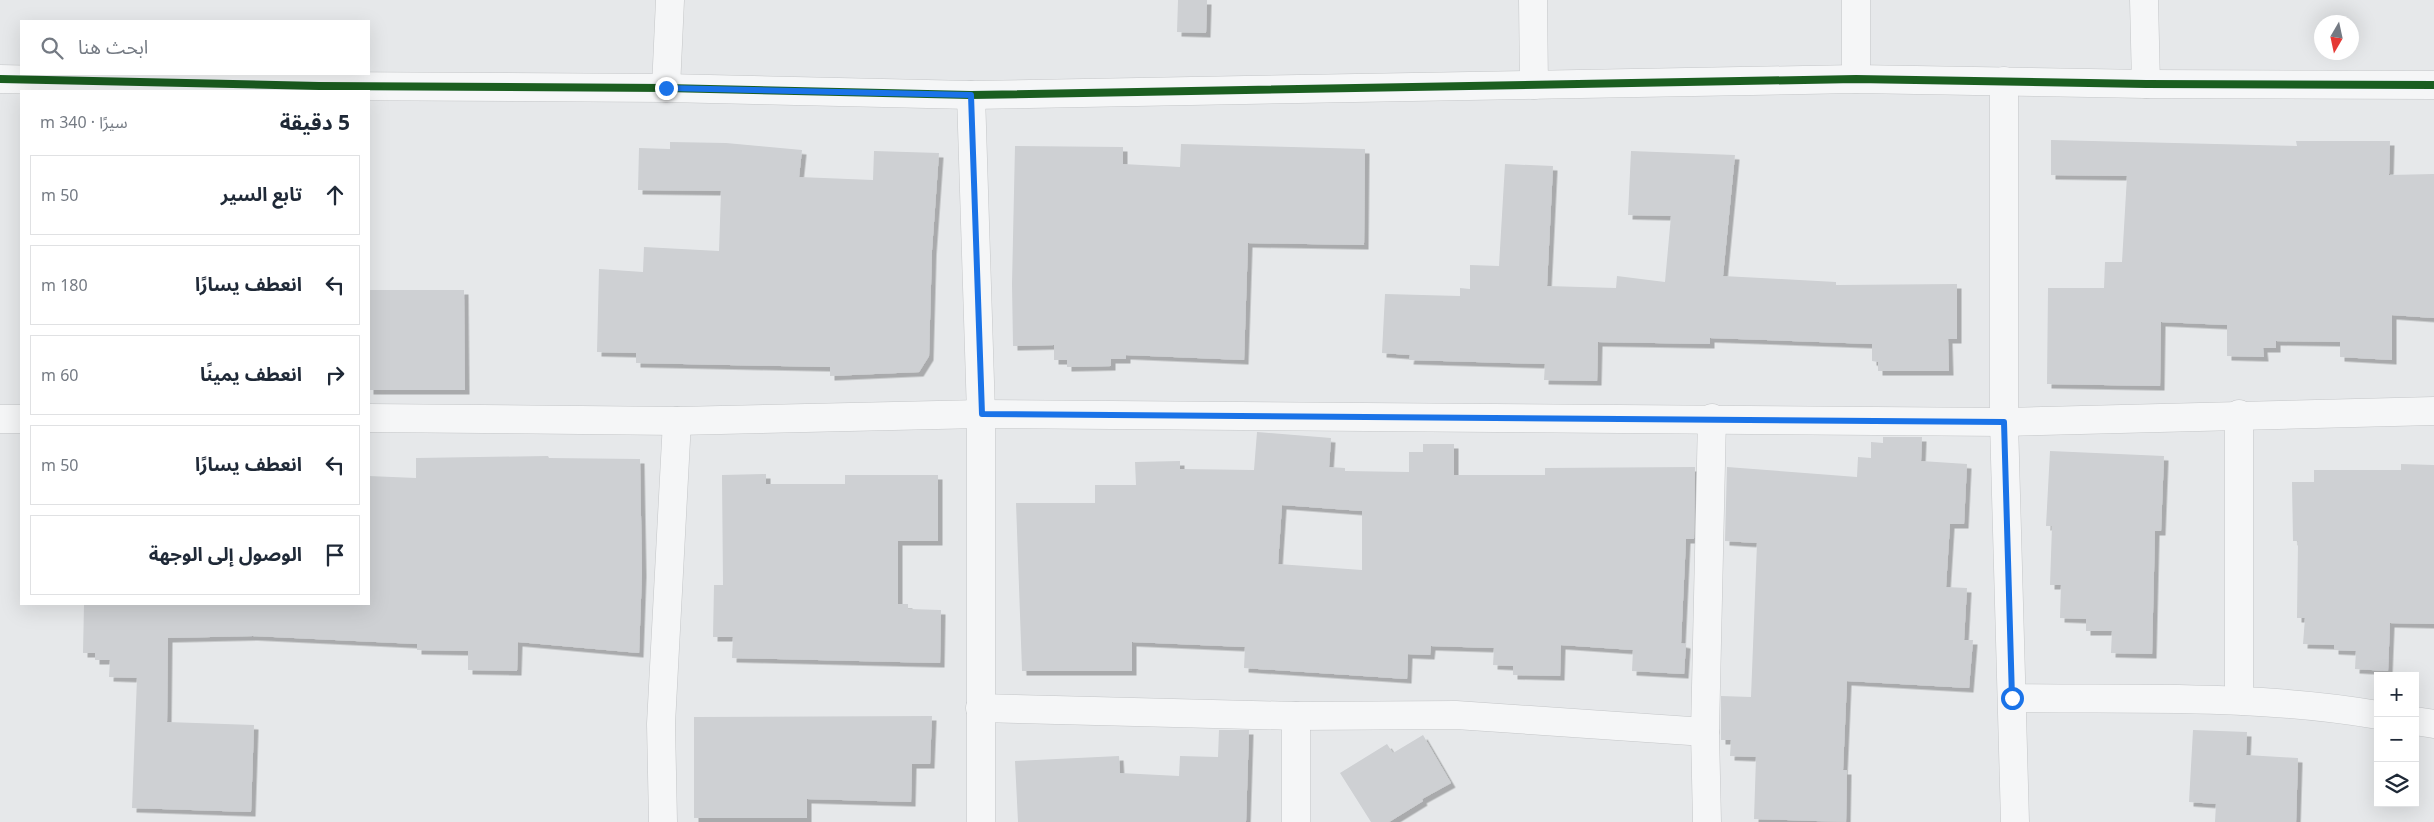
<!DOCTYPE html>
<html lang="ar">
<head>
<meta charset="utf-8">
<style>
  :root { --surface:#fff; --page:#f2f2f3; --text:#1f2937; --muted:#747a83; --line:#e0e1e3 }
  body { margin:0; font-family:"Noto Sans","Noto Sans Arabic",sans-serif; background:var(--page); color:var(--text); direction:rtl }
  .controls { position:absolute; right:15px; bottom:15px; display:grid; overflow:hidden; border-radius:0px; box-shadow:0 5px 20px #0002 }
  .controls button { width:45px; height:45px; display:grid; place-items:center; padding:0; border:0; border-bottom:1px solid var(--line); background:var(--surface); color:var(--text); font:25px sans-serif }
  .compass { position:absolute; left:2314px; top:15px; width:45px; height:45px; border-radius:50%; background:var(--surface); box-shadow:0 5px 20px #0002; rotate:189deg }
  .stop { position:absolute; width:15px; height:15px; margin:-11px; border:4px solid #1a73e8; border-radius:50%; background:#fff }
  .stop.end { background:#1a73e8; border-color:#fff; box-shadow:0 1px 5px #0008 }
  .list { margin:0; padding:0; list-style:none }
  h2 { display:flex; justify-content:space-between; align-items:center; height:65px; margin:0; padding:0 20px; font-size:21px }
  h2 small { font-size:16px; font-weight:400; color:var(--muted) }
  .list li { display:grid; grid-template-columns:32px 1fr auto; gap:15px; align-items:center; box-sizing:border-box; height:80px; margin:0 10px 10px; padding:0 10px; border:1px solid var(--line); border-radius:0px }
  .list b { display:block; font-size:19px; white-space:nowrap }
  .list em { font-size:16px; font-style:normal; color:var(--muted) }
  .icon { flex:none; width:28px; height:28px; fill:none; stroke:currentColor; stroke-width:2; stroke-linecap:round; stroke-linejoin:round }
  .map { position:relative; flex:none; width:2434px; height:822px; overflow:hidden; direction:ltr }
  .search { position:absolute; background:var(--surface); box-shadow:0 5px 20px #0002; left:20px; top:20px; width:350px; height:55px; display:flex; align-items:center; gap:12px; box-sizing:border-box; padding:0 18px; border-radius:0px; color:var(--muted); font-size:19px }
  .panel { position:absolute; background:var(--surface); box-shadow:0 5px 20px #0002; left:20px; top:90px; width:350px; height:515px; border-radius:0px; direction:rtl }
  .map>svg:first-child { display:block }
</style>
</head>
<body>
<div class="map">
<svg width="2434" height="822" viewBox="0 0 2434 822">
  <defs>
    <filter id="shadow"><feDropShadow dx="4.5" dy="4.5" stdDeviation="0" flood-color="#0004"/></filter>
  </defs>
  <rect width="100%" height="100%" fill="#e6e8ea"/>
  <!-- building -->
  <g fill="#ced0d3" fill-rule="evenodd" filter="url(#shadow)">
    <polygon points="1178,0 1207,0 1206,33 1177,32"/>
    <polygon points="2051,140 2297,146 2296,141 2390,141 2389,175 2434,174 2434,318 2392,315 2392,360 2340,357 2340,342 2276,341 2276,348 2263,348 2264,357 2227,356 2227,325 2161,322 2160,386 2047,384 2048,288 2104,288 2105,262 2122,262 2127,176 2051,175"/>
    <polygon points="670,142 726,143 802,150 799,177 873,180 874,151 939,153 932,250 929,356 919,372 830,376 830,367 636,363 636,353 597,352 599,269 643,272 644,247 719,251 721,191 638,190 639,148 670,149"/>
    <polygon points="1181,144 1365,149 1364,245 1248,243 1244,360 1126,355 1126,359 1111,359 1111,366 1067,367 1067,360 1054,360 1054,345 1013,346 1012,284 1015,146 1123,147 1123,164 1180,167"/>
    <polygon points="1631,151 1735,155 1723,276 1836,282 1836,285 1957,284 1957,339 1948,339 1949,371 1878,371 1878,362 1872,361 1872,344 1710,338 1710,344 1598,342 1597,381 1544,380 1545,364 1409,360 1410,355 1382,353 1385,294 1460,296 1460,288 1470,289 1470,265 1499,266 1505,164 1553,166 1547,286 1616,288 1617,276 1665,282 1671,216 1628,215"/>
    <polygon points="369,290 464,290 465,390 369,390"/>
    <path d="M 1257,432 L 1331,438 L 1329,467 L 1345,468 L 1345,471 L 1409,472 L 1409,452 L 1423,452 L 1423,444 L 1454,444 L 1454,475 L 1545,475 L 1545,468 L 1695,467 L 1694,539 L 1686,539 L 1681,643 L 1686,644 L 1684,674 L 1632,671 L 1633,650 L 1561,645 L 1560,676 L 1513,675 L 1513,666 L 1493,665 L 1494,648 L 1431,646 L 1430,655 L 1408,654 L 1407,679 L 1244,668 L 1245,647 L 1132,642 L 1132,671 L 1022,671 L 1016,503 L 1095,503 L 1095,485 L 1136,485 L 1135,462 L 1180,461 L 1180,469 L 1254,470 ZM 1282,505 L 1362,511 L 1362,570 L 1278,564 Z"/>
    <polygon points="1883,437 1922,437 1921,461 1967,464 1964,524 1950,524 1946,587 1967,588 1964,640 1973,640 1969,688 1847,681 1843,770 1847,770 1846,822 1754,819 1756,757 1730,756 1731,740 1721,740 1721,696 1751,697 1757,543 1725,541 1727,467 1857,477 1858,457 1871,458 1871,442 1883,443"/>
    <polygon points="2050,451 2164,456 2161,531 2155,531 2152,654 2111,653 2112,631 2086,631 2086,619 2060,618 2061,585 2050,585 2052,526 2046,526"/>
    <polygon points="548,456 549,458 640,459 642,572 639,653 518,642 517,671 468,670 468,651 417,650 417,644 253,636 168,638 167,722 254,725 251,812 132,808 137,678 109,677 110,660 95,660 95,653 83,653 84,604 369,604 369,476 416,478 416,458"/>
    <polygon points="2401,464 2434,465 2434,624 2390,623 2388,671 2355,669 2356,651 2334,650 2334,645 2303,644 2305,618 2297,618 2298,541 2293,541 2292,482 2314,482 2314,470 2401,470"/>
    <polygon points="766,474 766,484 845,484 845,475 938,475 938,541 898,541 898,604 908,604 908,609 941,610 940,663 732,658 733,637 713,637 714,585 723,585 722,475"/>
    <polygon points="932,716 930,764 912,764 911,802 807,799 807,818 694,818 694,717"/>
    <polygon points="1219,730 1249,730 1246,822 1018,822 1015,761 1119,756 1120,773 1179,776 1180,756 1218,757"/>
    <polygon points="2193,730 2247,732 2246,755 2298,758 2296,822 2215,822 2216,804 2189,802"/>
    <polygon points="1423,735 1451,783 1422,799 1423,801 1389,822 1371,822 1340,773 1387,744 1393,753"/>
  </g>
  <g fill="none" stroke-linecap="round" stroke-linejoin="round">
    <!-- minor casing -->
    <g stroke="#c4c6c8" stroke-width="29">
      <g id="minor">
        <polyline points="1533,0 1534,85"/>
        <polyline points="1856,0 1856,79"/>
        <polyline points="2144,0 2146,84"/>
        <polyline points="0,79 319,86 666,88 971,95 1856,79 2146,84 2434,85"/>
        <polyline points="2004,81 2004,422 2015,822"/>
        <polyline points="666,88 670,0"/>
        <polyline points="971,95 981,414 981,822"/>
        <polyline points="369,418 677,421 981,414 2004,422 2434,411"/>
        <polyline points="0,419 21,419"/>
        <path d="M 2012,698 C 2134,700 2257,694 2378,715"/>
        <polyline points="2239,699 2239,414"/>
        <polyline points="980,708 1296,716 1456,715 1705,732"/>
        <polyline points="2415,721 2434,724"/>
        <polyline points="663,822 661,724 677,421"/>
        <polyline points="1296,822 1296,716"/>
        <polyline points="1707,822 1705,732 1712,418"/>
      </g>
    </g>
    <!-- minor -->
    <use href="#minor" stroke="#f5f6f7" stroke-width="28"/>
    <!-- cycleway casing -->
    <g stroke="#f4f6f9" stroke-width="11">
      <polyline id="cycleway" points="0,79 319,86 666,88 971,95 1856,79 2146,84 2434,85"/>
    </g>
    <!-- cycleway -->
    <use href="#cycleway" stroke="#1b5e20" stroke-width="8"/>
  </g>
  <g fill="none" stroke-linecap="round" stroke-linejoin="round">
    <!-- route -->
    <polyline stroke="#1a73e8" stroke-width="6" points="666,88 971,95 982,414 2004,422 2012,698"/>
  </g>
</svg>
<div class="controls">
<button>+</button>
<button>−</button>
<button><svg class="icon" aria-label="layers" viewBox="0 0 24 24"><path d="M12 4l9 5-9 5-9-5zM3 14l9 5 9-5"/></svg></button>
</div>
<svg class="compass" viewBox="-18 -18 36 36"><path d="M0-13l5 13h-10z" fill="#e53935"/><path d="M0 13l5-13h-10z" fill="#747a83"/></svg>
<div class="stop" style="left:2012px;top:698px"></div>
<div class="stop end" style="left:666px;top:88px"></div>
<div class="search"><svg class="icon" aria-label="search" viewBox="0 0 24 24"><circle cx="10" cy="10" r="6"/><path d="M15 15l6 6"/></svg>ابحث هنا</div>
<section class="panel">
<h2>5 دقيقة<small>سيرًا · 340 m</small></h2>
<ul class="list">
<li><svg class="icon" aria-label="ahead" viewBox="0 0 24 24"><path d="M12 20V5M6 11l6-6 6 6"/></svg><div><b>تابع السير</b></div><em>50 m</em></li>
<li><svg class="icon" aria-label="left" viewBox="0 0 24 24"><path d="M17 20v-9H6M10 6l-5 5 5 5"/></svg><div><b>انعطف يسارًا</b></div><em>180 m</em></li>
<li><svg class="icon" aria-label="right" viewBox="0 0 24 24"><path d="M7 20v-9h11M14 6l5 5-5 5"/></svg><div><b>انعطف يمينًا</b></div><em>60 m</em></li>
<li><svg class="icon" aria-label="left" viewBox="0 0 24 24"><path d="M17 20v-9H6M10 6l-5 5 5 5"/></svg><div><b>انعطف يسارًا</b></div><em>50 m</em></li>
<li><svg class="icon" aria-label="arrive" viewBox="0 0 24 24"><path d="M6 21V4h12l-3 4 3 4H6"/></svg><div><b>الوصول إلى الوجهة</b></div></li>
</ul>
</section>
</div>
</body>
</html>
